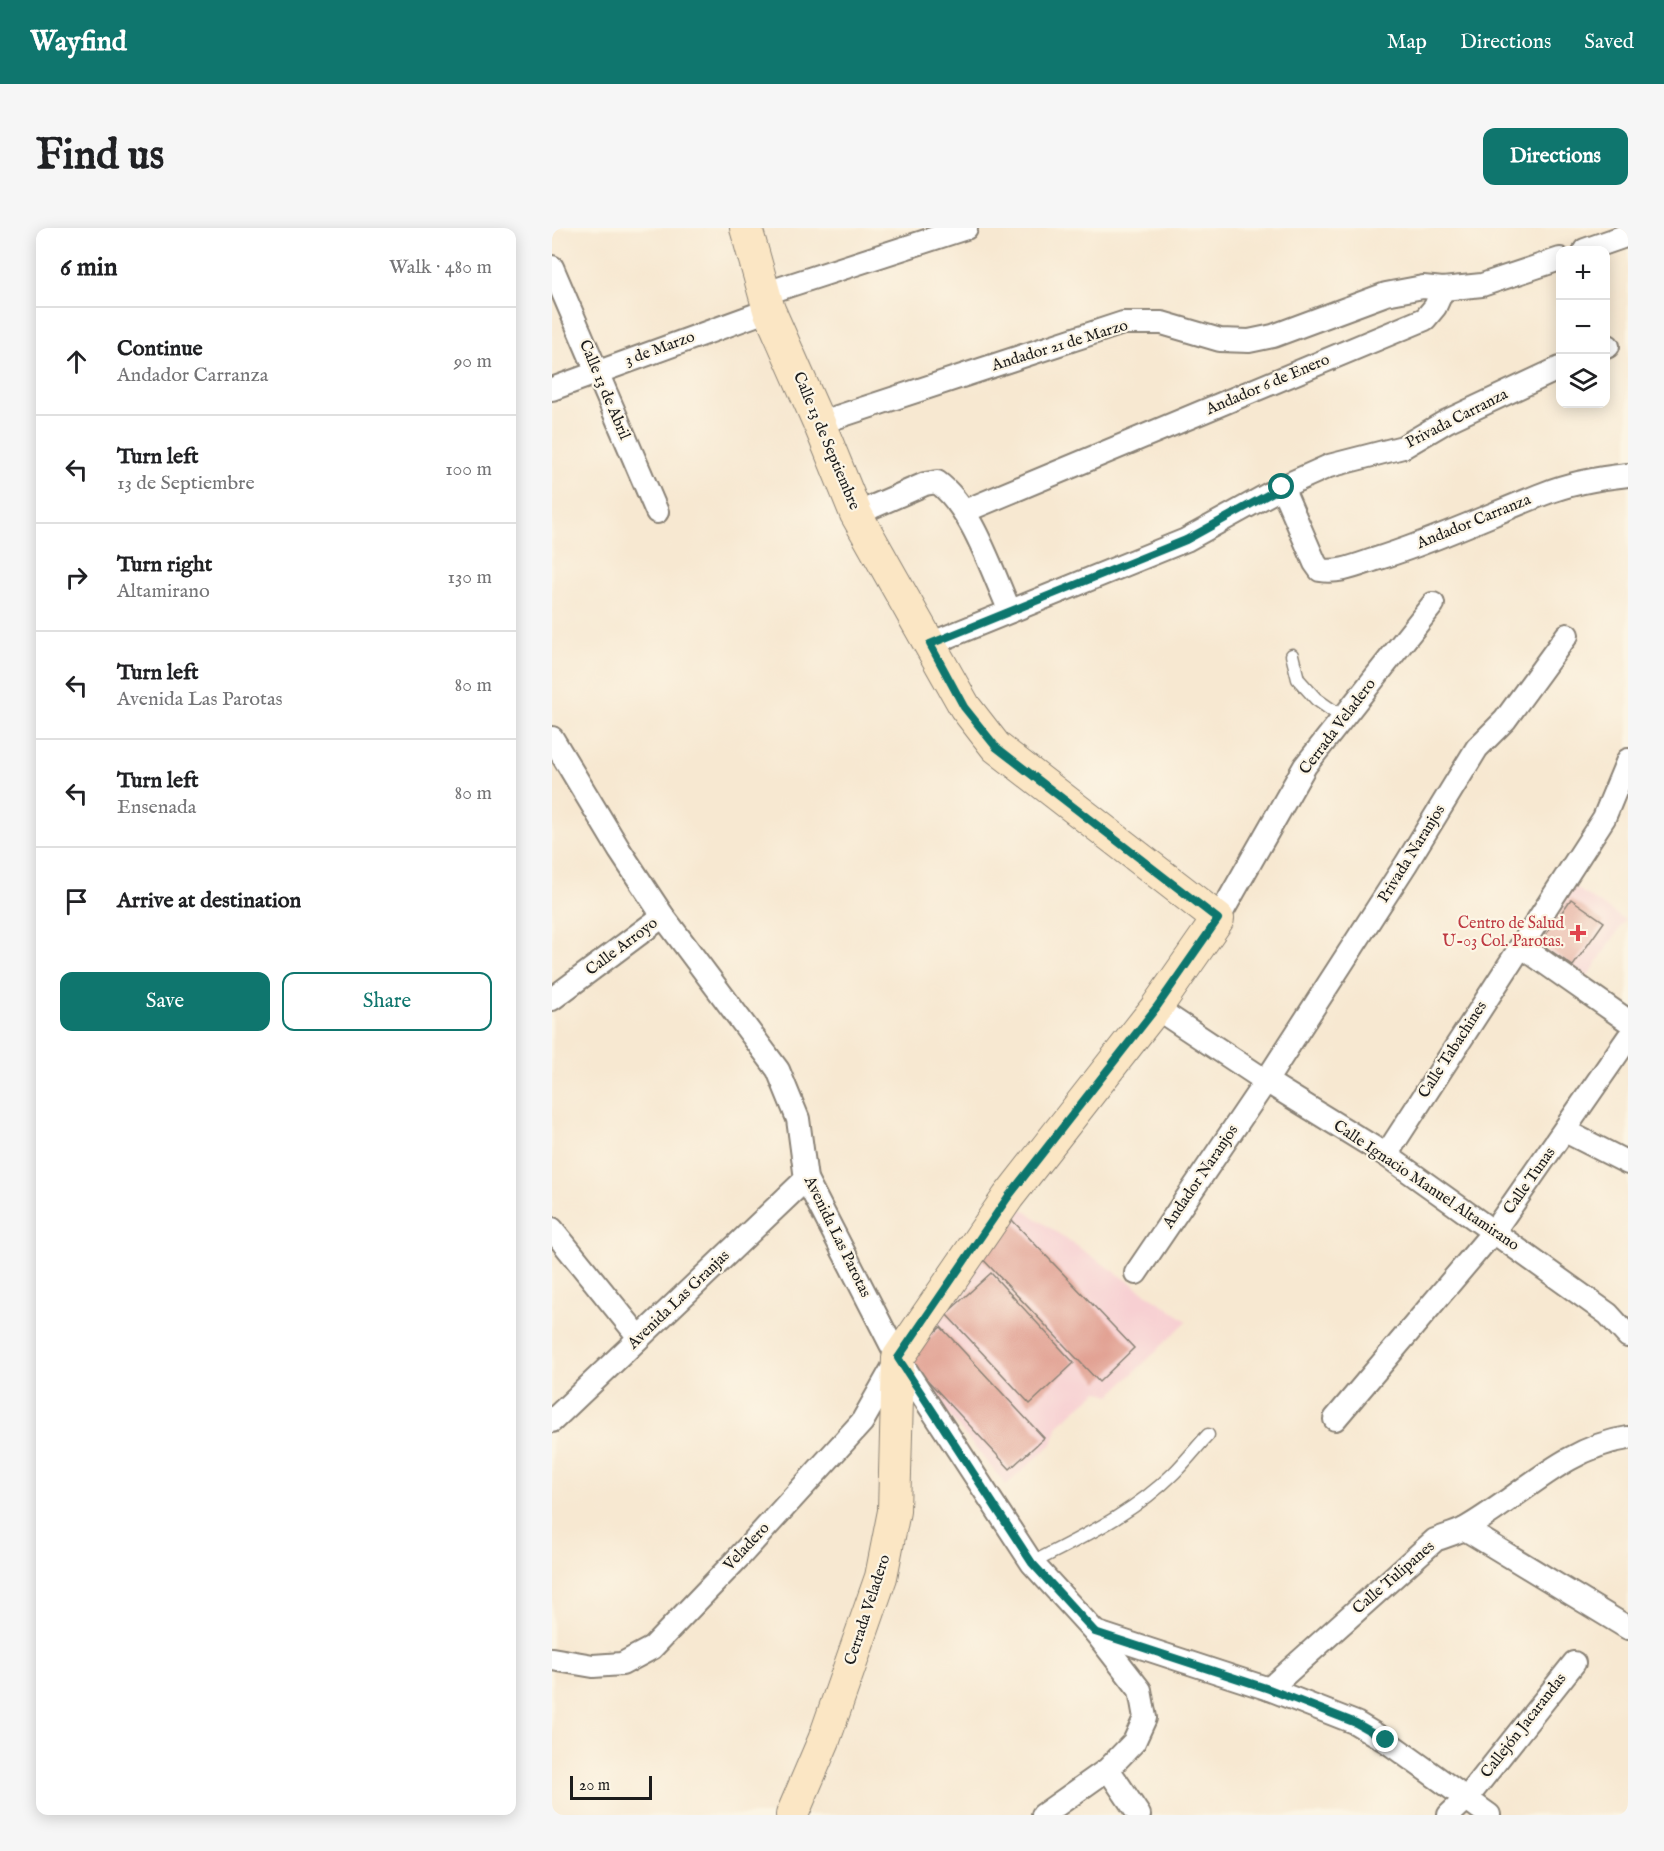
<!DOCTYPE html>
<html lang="en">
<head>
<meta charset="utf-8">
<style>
  :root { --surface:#fff; --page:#f6f6f6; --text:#202124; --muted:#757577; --line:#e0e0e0; --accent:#0f766e }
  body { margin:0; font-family:"IM FELL English",serif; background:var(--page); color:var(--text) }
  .controls { position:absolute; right:18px; top:18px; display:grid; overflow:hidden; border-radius:12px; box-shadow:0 3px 15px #0003 }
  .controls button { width:54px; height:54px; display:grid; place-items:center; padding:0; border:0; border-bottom:2px solid var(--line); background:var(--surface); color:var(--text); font:30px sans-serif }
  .scale { position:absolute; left:18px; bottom:15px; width:82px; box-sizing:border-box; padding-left:6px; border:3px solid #1c1c1c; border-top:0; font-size:16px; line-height:21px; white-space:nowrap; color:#1c1c1c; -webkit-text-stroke:4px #fcf5e5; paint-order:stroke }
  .stop { position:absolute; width:18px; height:18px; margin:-14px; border:4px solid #0f766e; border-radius:50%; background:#fff }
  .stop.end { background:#0f766e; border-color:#fff; box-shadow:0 2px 6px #0008 }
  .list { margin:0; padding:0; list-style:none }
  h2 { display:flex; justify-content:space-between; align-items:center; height:78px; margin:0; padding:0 24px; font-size:26px }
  h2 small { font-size:20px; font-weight:400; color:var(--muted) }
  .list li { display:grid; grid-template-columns:39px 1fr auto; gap:18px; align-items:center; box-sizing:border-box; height:108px; padding:0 24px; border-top:2px solid var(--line) }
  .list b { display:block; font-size:22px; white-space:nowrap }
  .list p { margin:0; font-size:20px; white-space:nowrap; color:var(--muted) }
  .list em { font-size:20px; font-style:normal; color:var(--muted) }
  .actions { display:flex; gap:12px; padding:18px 24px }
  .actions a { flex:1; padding:14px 0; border:2px solid var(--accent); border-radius:12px; text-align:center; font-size:21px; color:var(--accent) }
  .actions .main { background:var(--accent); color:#fff }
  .icon { flex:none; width:33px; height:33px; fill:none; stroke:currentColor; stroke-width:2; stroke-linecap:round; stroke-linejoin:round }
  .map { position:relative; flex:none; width:1076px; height:1587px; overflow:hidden; border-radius:12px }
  header { display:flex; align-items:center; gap:36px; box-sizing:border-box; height:84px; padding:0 30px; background:var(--accent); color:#fff }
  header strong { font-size:28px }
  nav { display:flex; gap:33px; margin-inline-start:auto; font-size:21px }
  .intro { display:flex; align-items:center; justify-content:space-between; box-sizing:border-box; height:144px; padding:0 36px }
  h1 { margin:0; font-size:42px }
  .button { padding:15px 27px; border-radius:12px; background:var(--accent); color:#fff; font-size:21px; font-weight:700 }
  main { display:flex; gap:36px; padding:0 36px }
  aside { flex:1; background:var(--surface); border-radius:12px; box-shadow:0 3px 15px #0003 }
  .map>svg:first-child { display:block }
</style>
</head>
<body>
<header>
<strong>Wayfind</strong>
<nav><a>Map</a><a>Directions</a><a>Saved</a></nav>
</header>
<div class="intro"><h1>Find us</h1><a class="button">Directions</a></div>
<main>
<aside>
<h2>6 min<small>Walk · 480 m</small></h2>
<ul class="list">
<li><svg class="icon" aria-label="ahead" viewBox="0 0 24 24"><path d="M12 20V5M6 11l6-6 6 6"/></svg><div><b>Continue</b><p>Andador Carranza</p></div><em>90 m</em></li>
<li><svg class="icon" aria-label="left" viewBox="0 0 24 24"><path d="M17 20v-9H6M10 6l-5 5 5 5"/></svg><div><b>Turn left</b><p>13 de Septiembre</p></div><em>100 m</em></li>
<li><svg class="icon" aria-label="right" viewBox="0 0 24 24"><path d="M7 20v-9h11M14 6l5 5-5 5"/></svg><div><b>Turn right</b><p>Altamirano</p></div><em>130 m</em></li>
<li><svg class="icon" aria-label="left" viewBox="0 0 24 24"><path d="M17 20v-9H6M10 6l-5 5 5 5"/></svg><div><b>Turn left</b><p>Avenida Las Parotas</p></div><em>80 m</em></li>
<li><svg class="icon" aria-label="left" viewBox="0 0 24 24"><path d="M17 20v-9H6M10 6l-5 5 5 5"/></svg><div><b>Turn left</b><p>Ensenada</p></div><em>80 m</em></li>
<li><svg class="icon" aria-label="arrive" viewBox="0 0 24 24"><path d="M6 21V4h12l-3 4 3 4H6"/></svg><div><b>Arrive at destination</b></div></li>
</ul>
<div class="actions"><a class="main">Save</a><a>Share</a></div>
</aside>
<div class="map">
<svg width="1076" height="1587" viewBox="0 0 1076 1587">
  <rect width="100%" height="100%" fill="#fcf5e5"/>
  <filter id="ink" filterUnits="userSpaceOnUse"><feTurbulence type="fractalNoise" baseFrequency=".0167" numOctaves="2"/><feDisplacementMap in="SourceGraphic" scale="12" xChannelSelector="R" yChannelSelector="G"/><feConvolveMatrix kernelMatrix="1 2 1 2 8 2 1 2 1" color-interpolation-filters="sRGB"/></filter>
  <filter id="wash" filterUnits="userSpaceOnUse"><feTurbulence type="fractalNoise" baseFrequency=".008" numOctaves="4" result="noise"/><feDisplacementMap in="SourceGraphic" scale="24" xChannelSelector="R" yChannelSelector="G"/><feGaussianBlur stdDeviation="1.35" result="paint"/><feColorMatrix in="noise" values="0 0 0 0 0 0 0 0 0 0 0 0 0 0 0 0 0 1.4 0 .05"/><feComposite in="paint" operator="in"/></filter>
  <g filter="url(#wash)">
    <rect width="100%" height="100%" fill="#f7e8d1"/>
    <!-- built -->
    <g fill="#f7cfd2">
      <polygon points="1018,656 1073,692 1033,753 978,717"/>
      <polygon points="463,976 635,1093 559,1167 546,1163 506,1197 500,1216 454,1257 350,1131"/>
    </g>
    <g id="blocks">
      <!-- building -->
      <g fill="#dd9385">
        <polygon points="1019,671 1052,694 1021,738 988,715"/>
        <polygon points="460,992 582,1120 547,1154 425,1025"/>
        <polygon points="439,1045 522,1135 478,1176 394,1086"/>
        <polygon points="389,1099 492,1210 458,1241 355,1130"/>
      </g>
    </g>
  </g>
  <g filter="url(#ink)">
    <use href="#blocks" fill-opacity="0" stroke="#8a8276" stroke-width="1.5"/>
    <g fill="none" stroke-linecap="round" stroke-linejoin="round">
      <!-- lane casing -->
      <g stroke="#8a8276" stroke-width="15">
        <g id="lane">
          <polyline points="740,427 746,451 764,471 791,490"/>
          <path d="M 480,1335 C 530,1309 582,1285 622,1245 C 634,1233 645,1219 656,1207"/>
        </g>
      </g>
      <!-- street casing -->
      <g stroke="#8a8276" stroke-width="26">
        <g id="street">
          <polyline points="1033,22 1076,7"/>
          <polyline points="0,39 105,284"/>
          <polyline points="211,66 414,0"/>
          <polyline points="1054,119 1056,118"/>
          <polyline points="0,161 217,82"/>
          <polyline points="267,195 571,95 610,95 668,112 697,113 721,108 834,66 871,59 891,61 930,57 1008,31"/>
          <path d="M 730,259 L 763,335 L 768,342 C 787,345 803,338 821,332 C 880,314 935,288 991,266 C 1018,255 1047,250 1076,247"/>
          <polyline points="413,283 873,91 883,79 891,61"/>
          <path d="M 304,286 L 373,256 L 385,254 C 420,279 440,344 458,383"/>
          <polyline points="378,416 634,312 730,259 777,238 851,219 895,193 1008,140"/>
          <polyline points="0,510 68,623 111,688 226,842 246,891 254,951 346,1130 480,1335 543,1404 588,1462 593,1490 582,1514 556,1541 491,1587"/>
          <polyline points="666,691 753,538 881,376"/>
          <polyline points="969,718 1076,793"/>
          <polyline points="0,771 111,688"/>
          <polyline points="604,780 714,853 834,927 1056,1086 1076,1108"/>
          <polyline points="1013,903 1076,935"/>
          <polyline points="834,927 1052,590 1076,532"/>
          <polyline points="0,1001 87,1109"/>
          <polyline points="584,1045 714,853 854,636 925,520 953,492 1015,407"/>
          <polyline points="783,1191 942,1003 1076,810"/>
          <polyline points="0,1193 254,951"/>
          <polyline points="913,1301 1076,1400"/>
          <polyline points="543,1404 717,1461 804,1495 834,1513 937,1587"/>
          <polyline points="0,1431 41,1438 70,1436 100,1420 187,1329 310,1194 344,1134"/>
          <path d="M 717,1461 L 883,1312 C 893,1308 905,1305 914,1300 C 967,1270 1013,1219 1076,1210"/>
          <polyline points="556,1541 587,1587"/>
          <polyline points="897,1587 915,1570 1022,1435"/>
        </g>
      </g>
      <!-- secondary casing -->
      <g stroke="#8a8276" stroke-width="34">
        <polyline id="secondary" points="194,0 217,82 267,195 304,286 413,479 444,519 666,691 604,780 456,969 346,1130 342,1283 329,1349 272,1512 240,1587"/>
      </g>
      <!-- lane -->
      <use href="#lane" stroke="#fff" stroke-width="12"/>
      <!-- street -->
      <use href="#street" stroke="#fff" stroke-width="22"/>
      <!-- secondary -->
      <use href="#secondary" stroke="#fbe6c4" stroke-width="32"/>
    </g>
  </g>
  <g fill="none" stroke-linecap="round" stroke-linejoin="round" filter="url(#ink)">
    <!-- route -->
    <polyline stroke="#0f766e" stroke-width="8" points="730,259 634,312 378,416 412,479 444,519 666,691 604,780 456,969 346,1130 480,1335 543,1404 717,1461 804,1495 834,1512"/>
  </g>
  <!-- markers -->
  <path fill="#e0444e" stroke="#fcf5e5" stroke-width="2" d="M1023 696h6v6h6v6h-6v6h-6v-6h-6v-6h6z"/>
  <g text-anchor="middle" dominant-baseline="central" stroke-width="4.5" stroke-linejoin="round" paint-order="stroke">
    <!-- street labels -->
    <g font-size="16" fill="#1c1c1c" stroke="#fcf5e5">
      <text transform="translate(508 118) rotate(-17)">Andador 21 de Marzo</text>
      <text transform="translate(108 121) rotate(-20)">3 de Marzo</text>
      <text transform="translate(716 157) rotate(-23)">Andador 6 de Enero</text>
      <text transform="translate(52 162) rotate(67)">Calle 13 de Abril</text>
      <text transform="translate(905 191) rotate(-27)">Privada Carranza</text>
      <text transform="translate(274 213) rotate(67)">Calle 13 de Septiembre</text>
      <text transform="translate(922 294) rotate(-22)">Andador Carranza</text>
      <text transform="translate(786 499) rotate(-53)">Cerrada Veladero</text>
      <text transform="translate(860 626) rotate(-58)">Privada Naranjos</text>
      <text transform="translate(70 719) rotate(-37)">Calle Arroyo</text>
      <text transform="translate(901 822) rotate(-57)">Calle Tabachines</text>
      <text transform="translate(649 949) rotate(-56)">Andador Naranjos</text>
      <text transform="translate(978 953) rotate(-55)">Calle Tunas</text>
      <text transform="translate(874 958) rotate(34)">Calle Ignacio Manuel Altamirano</text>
      <text transform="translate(285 1009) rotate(64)">Avenida Las Parotas</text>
      <text transform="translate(127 1072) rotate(-44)">Avenida Las Granjas</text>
      <text transform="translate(195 1319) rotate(-47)">Veladero</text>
      <text transform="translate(842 1350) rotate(-41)">Calle Tulipanes</text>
      <text transform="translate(316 1382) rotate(-72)">Cerrada Veladero</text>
      <text transform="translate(972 1498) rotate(-52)">Callejón Jacarandas</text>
    </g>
    <!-- health labels -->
    <g font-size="16" fill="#be3a42" stroke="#fcf5e5" text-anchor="end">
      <text x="1012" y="696">Centro de Salud<tspan x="1012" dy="18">U-03 Col. Parotas.</tspan></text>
    </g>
  </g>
</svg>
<div class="controls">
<button>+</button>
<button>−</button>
<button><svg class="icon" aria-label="layers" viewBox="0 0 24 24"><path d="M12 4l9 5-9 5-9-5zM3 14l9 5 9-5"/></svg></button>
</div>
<div class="scale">20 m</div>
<div class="stop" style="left:730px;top:259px"></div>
<div class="stop end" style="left:834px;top:1512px"></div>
</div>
</main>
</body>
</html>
